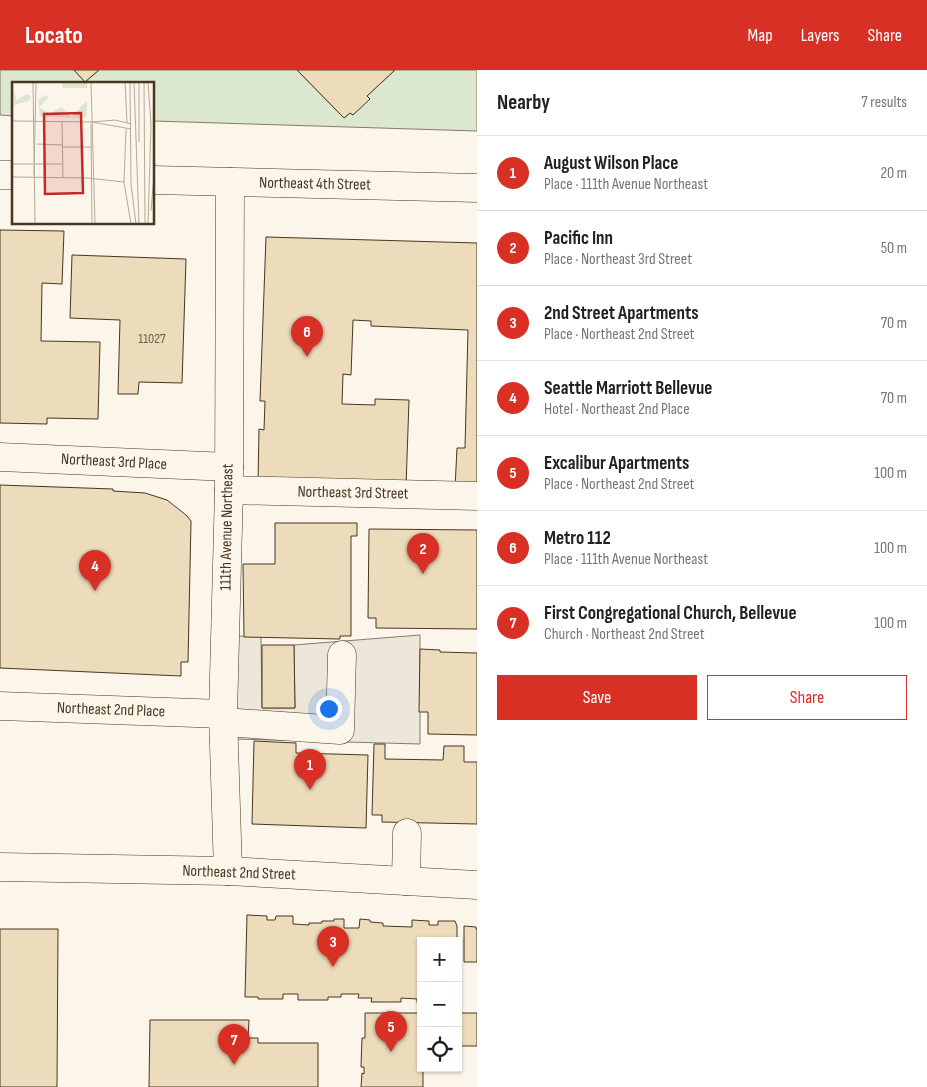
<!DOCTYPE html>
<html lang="en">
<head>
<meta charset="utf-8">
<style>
  :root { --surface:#fff; --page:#f2f2f2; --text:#222; --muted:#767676; --line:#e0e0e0; --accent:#d93025 }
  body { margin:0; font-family:"Sofia Sans Condensed",sans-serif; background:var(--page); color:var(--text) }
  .controls { position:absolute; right:15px; bottom:15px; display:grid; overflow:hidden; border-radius:0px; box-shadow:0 1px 4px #0004 }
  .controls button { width:45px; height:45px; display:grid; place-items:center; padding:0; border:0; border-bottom:1px solid var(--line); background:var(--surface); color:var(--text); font:25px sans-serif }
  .you { position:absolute; left:328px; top:638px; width:18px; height:18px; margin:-12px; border:4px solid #fff; border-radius:50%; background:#1a73e8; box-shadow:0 0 0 8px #1a73e833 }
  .badge { display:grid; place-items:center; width:32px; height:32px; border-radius:50%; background:var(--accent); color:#fff; font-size:16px; font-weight:700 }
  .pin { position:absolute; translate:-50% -41px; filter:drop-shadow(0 1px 2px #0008) }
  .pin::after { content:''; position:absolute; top:26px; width:18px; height:15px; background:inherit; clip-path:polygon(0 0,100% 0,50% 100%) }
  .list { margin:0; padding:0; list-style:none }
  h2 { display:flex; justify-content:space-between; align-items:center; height:65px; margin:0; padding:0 20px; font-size:21px }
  h2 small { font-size:16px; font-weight:400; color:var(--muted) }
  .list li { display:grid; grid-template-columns:32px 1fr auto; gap:15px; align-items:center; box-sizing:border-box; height:75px; padding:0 20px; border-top:1px solid var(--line) }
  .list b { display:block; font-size:19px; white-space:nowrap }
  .list p { margin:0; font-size:16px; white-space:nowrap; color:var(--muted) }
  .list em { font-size:16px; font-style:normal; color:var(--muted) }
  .actions { display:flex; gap:10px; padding:15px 20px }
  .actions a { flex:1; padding:11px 0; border:1px solid var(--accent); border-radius:0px; text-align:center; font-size:18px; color:var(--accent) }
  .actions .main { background:var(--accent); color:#fff }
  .icon { flex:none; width:28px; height:28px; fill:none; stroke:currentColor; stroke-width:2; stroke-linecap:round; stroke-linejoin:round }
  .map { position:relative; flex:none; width:477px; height:1017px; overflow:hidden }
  header { display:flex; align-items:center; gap:30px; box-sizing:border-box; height:70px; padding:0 25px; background:var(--accent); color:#fff }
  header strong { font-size:24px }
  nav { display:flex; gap:28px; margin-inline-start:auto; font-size:18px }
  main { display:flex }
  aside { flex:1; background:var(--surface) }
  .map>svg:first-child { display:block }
</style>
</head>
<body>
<header>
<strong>Locato</strong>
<nav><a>Map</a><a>Layers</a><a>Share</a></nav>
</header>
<main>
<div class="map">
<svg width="477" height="1017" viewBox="0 0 477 1017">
  <rect width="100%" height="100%" fill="#fbf6e9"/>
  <!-- green -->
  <polygon fill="#dce7d0" stroke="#887966" points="0,0 74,0 85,12 99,0 297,0 344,48 350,43 353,45 369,29 367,26 395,0 477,0 477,61 154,51 154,14 14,14 14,46 0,45"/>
  <!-- parking -->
  <polygon fill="#ede7d9" stroke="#887966" points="420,565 420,674 235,669 237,566 261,567 262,638 295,638 294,575"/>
  <!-- building -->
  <g fill="#ecdcbc" stroke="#4a3520">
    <polygon points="74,0 99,0 85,12"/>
    <polygon points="297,0 395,0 367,26 370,29 353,45 350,43 344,48"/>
    <polygon points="0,160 64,161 62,214 42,213 41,271 100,272 98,349 47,348 47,354 0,353"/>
    <polygon points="266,167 477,173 477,419 455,418 457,378 465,378 468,260 371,256 371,251 353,250 351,305 343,304 342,334 375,335 375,329 409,330 406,417 258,412 259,359 264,360 265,331 260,331"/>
    <polygon points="72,185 186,189 182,313 139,312 138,324 118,324 120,250 70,248"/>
    <polygon points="0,415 113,419 113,421 145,423 167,430 186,445 191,451 188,592 181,592 181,606 0,598"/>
    <polygon points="275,453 357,453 357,466 351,466 351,566 340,566 340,569 244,567 243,494 275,494"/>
    <polygon points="369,459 477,460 477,559 376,558 376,548 368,548"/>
    <polygon points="262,575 294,575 295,638 262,638"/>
    <polygon points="420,579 440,580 440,582 477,583 477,665 428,664 428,642 419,642"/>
    <polygon points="254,671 296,673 296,683 368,685 366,758 252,754"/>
    <polygon points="374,674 385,674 385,689 443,690 444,676 464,676 464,692 477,692 477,754 382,752 382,745 372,745"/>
    <polygon points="247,845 267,846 267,850 275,850 276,846 293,846 293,854 309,855 309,853 322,853 322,851 334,851 334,849 344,849 344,858 359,858 360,849 370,850 370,852 383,853 383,856 412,857 412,850 429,851 429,855 438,855 438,851 455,851 457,856 457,871 421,871 421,933 417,933 417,929 401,928 401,932 371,932 372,928 358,928 359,924 341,924 341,927 328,927 328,930 298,930 298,924 283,924 283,929 258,929 258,927 245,927"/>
    <polygon points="464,856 476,857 476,859 477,859 477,892 464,892"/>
    <polygon points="0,859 58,859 57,1017 0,1017"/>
    <polygon points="365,943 421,943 421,998 423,998 423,1017 361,1017 362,1003 364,1004 364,997 361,997 362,968 365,968"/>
    <rect x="458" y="943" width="19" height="33"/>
    <polygon points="150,950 249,950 248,968 258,968 258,973 318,973 318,1017 149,1017"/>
  </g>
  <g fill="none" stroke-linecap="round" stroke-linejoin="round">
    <!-- minor casing -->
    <g stroke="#4a3520" stroke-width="29">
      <g id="minor">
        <polyline points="0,387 229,397"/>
        <polyline points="229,420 477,426"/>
        <polyline points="0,636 223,644"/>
        <polyline points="223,652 340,660 342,585"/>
        <polyline points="0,797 228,801 477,815"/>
        <polyline points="228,801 223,644 229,420 230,112"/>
        <polyline points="406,811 407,763"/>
      </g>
    </g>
    <!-- major casing -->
    <g stroke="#4a3520" stroke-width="29">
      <g id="major">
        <polyline points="0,105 14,105"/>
        <polyline points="154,110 477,118"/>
      </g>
    </g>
    <!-- minor -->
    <use href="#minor" stroke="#fbf6e9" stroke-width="28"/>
    <!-- major -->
    <use href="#major" stroke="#fbf6e9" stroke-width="28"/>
  </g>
  <g text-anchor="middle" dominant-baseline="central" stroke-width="4" stroke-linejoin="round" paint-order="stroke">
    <!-- number labels -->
    <g font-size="14" fill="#725f47">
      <text x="152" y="268">11027</text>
    </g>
    <!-- street labels -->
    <g font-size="16" fill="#4a3520" stroke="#fbf6e9">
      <text transform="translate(315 114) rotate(1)">Northeast 4th Street</text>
      <text transform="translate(114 392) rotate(3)">Northeast 3rd Place</text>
      <text transform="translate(353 423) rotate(1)">Northeast 3rd Street</text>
      <text transform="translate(227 457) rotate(-89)">111th Avenue Northeast</text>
      <text transform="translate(111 640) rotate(2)">Northeast 2nd Place</text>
      <text transform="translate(239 803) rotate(2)">Northeast 2nd Street</text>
    </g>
  </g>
  <!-- overview -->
  <g transform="translate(12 12)">
    <rect width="142" height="142" fill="#fbf6e9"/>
    <path d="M 1,0 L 4,18 L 15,12 L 19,14 L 17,19 L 2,23 L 2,35 ZM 49,0 L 75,0 L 75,6 L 51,6 ZM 34,13 L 37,15 L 27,25 L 38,32 L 49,25 L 60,35 L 75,18 L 75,34 L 73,36 L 28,35 L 26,18 Z" fill="#dce7d0"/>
    <path fill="none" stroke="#b4a999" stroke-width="1" d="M 21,0 L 23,142M 79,0 L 83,142M 113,0 L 115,41M 118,0 L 119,102 L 124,142M 122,0 L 127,142M 127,0 L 127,60M 132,0 L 133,142M 136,0 L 139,43 L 136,142M 0,39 L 80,40 L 119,47M 50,40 L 51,95M 80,40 L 103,38 L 119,42M 79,42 L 80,142M 114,47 L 112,100 L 119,142M 25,62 L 50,63M 50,65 L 79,65M 0,82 L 21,82M 23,82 L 50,82M 22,93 L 24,0M 0,95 L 76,96 L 112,100M 139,129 L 143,81"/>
    <path fill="#c62828" fill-opacity="0.15" stroke="#c62828" stroke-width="2.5" d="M 69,31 L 71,111 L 33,112 L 32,32 Z"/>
    <rect width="142" height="142" fill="none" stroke="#4a3520" stroke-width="2.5"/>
  </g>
</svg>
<div class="controls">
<button>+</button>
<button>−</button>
<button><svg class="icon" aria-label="locate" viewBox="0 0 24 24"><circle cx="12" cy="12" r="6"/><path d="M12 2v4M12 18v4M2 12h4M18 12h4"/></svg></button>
</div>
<div class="you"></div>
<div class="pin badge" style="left:310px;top:720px">1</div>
<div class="pin badge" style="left:423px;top:504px">2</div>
<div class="pin badge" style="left:333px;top:897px">3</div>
<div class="pin badge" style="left:95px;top:521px">4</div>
<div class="pin badge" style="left:391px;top:982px">5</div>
<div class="pin badge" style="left:307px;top:287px">6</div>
<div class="pin badge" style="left:234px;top:995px">7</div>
</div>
<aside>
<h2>Nearby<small>7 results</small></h2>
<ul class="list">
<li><span class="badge">1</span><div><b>August Wilson Place</b><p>Place · 111th Avenue Northeast</p></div><em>20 m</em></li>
<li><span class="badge">2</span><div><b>Pacific Inn</b><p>Place · Northeast 3rd Street</p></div><em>50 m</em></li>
<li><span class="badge">3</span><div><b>2nd Street Apartments</b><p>Place · Northeast 2nd Street</p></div><em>70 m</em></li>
<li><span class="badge">4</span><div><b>Seattle Marriott Bellevue</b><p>Hotel · Northeast 2nd Place</p></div><em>70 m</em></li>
<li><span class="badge">5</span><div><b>Excalibur Apartments</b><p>Place · Northeast 2nd Street</p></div><em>100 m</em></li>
<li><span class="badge">6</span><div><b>Metro 112</b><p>Place · 111th Avenue Northeast</p></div><em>100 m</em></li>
<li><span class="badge">7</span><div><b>First Congregational Church, Bellevue</b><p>Church · Northeast 2nd Street</p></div><em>100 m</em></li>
</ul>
<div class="actions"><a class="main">Save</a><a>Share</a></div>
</aside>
</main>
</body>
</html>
